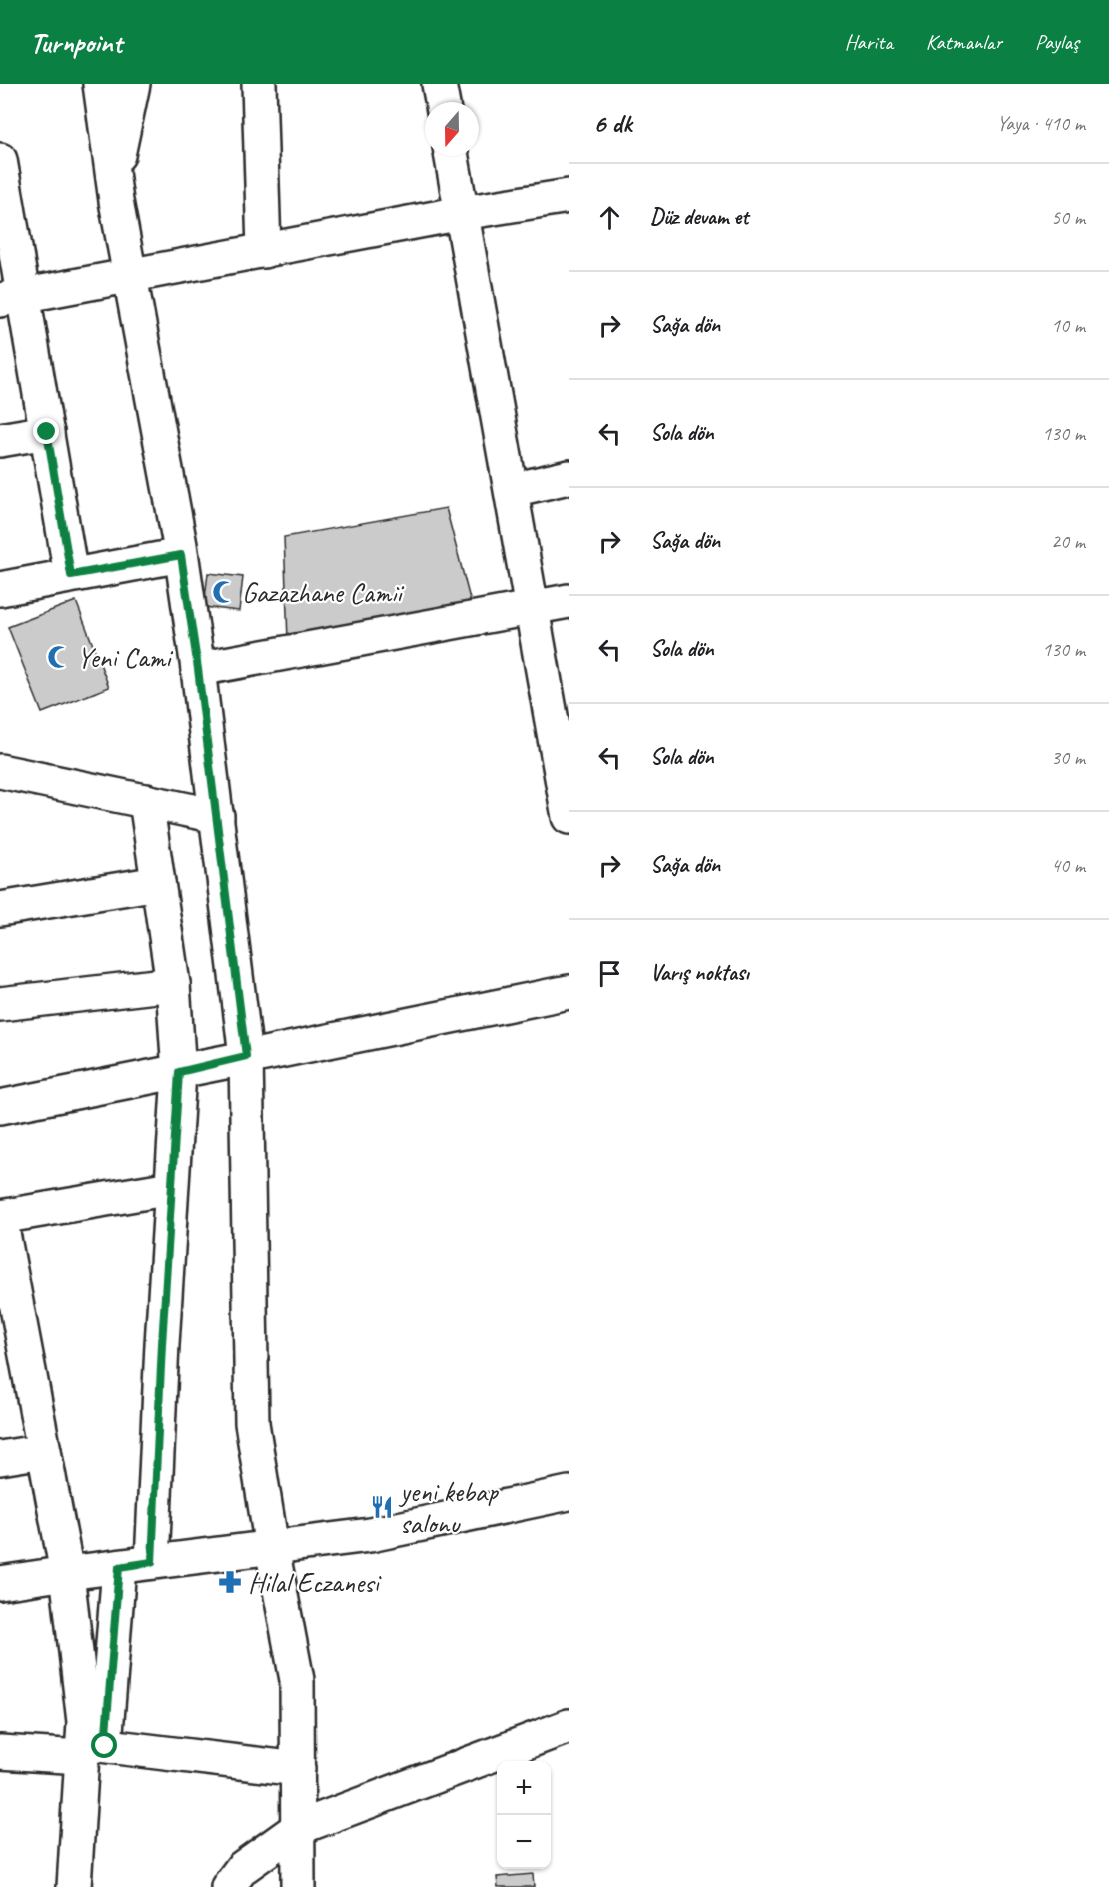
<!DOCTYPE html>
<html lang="tr">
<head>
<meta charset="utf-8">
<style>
  :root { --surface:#fff; --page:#f2f2f2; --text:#202124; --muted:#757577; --line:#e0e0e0; --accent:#0b8043 }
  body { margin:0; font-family:Caveat,sans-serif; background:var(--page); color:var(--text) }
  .controls { position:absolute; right:18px; bottom:18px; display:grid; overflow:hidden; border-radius:12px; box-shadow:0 2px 4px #0004 }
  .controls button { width:54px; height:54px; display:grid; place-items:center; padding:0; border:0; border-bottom:2px solid var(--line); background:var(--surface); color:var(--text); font:30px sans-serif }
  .compass { position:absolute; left:425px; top:18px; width:54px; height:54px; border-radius:50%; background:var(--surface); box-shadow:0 2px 4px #0004; rotate:200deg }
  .stop { position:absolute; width:18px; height:18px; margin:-14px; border:4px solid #0b8043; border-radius:50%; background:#fff }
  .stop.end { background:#0b8043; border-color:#fff; box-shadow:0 2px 6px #0008 }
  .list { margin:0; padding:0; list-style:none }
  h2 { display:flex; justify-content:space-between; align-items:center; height:78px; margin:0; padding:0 24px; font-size:26px }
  h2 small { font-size:20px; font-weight:400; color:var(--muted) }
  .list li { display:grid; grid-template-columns:39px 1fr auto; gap:18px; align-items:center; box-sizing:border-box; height:108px; padding:0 24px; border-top:2px solid var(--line) }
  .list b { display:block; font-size:22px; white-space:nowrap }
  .list em { font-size:20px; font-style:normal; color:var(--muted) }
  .icon { flex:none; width:33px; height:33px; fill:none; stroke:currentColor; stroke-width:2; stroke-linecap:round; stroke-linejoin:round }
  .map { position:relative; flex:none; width:569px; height:1803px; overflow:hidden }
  header { display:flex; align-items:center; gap:36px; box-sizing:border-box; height:84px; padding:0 30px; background:var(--accent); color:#fff }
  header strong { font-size:28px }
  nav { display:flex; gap:33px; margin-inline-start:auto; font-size:21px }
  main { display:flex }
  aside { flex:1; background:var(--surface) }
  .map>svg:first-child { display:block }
</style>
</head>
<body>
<header>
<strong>Turnpoint</strong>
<nav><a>Harita</a><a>Katmanlar</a><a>Paylaş</a></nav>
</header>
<main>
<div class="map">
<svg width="569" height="1803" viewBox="0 0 569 1803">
  <rect width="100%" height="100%" fill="#fff"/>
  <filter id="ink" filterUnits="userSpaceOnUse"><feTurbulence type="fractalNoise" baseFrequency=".0167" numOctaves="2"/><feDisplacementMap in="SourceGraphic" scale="12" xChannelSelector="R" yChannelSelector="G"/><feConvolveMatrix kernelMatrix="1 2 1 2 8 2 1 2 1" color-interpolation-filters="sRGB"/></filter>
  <g filter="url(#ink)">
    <!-- building -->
    <g fill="#cbcbcb" stroke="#2b2b2b" stroke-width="1.5">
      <polygon points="446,424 471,519 288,556 284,453"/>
      <polygon points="208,489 243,493 239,527 204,523"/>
      <polygon points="76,517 109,603 42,629 8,543"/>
      <polygon points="533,1790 534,1803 498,1803 497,1793"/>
    </g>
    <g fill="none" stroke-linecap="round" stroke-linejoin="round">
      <!-- minor casing -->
      <g stroke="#2b2b2b" stroke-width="38">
        <g id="minor">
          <polyline points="100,0 116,117 180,461 198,585 246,972 252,1339 272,1464 297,1596 298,1803"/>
          <polyline points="259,0 264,167"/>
          <polyline points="439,0 444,27"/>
          <polyline points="450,63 569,733"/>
          <polyline points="118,71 133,0"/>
          <polyline points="0,76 71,491"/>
          <polyline points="0,216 462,129 569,112"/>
          <polyline points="0,356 47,348"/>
          <polyline points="512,406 569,393"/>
          <polyline points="0,505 181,471"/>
          <polyline points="198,585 569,517"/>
          <polyline points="0,687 217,732"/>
          <polyline points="146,717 173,900 179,989 162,1260 152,1478"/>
          <polyline points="0,825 158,799"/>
          <polyline points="0,920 173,900"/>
          <path d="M 0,1023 C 190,986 379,946 569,908"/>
          <polyline points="0,1133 67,1489 84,1638 74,1803"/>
          <polyline points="0,1133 171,1104"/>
          <polyline points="0,1374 44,1367"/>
          <polyline points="0,1499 67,1489 370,1451 569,1409"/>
          <polyline points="83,1659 298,1685"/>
          <polyline points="105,1661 119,1483"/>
          <polyline points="0,1668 82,1673"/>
          <polyline points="228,1803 242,1784 298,1744 569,1642"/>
        </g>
      </g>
      <!-- minor -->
      <use href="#minor" stroke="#fff" stroke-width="33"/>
    </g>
  </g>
  <g fill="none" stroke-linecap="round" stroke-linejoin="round" filter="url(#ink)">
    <!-- route -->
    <polyline stroke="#0b8043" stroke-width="8" points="47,348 71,491 181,471 198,585 246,972 179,988 162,1260 152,1478 119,1483 105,1662"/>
  </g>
  <!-- icons -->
  <defs>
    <g id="mosque-bare" transform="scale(1.8)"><path d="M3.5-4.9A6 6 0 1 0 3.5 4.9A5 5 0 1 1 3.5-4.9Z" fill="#1f6fb2" stroke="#fff" stroke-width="2.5" paint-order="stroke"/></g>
    <g id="restaurant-bare" transform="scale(1.8)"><path d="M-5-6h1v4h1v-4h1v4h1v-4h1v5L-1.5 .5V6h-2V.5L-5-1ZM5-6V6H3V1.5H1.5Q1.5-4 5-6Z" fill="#1f6fb2" stroke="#fff" stroke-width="2.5" paint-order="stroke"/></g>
    <g id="pharmacy-bare" transform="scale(1.8)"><path d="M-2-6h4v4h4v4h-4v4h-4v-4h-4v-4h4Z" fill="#1f6fb2" stroke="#fff" stroke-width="2.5" paint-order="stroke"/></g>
  </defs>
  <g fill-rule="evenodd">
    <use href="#mosque-bare" x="224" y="508"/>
    <use href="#mosque-bare" x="59" y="573"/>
    <use href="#restaurant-bare" x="382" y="1423"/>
    <use href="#pharmacy-bare" x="230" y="1498"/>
  </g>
  <g text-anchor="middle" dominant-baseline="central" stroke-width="4.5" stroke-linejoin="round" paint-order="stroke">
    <!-- poi labels -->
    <g font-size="28" fill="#2b2b2b" stroke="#fff" text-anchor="start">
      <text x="242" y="508">Gazazhane Camii</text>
      <text x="77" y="573">Yeni Cami</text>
      <text x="400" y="1407">yeni kebap<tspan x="400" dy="32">salonu</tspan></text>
      <text x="248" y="1498">Hilal Eczanesi</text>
    </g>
  </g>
</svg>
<div class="controls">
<button>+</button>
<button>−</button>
</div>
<svg class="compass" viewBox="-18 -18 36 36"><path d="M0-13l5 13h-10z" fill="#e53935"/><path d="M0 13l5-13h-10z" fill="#757577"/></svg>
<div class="stop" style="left:105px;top:1662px"></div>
<div class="stop end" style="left:47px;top:348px"></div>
</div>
<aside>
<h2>6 dk<small>Yaya · 410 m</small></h2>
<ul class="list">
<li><svg class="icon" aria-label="ahead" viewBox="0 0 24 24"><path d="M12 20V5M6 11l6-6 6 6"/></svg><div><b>Düz devam et</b></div><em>50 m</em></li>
<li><svg class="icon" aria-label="right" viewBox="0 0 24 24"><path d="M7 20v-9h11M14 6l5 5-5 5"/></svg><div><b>Sağa dön</b></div><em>10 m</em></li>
<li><svg class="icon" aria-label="left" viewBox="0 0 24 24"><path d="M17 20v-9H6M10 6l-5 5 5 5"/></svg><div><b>Sola dön</b></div><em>130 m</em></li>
<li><svg class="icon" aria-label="right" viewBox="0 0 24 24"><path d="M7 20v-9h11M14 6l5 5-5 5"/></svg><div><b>Sağa dön</b></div><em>20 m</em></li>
<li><svg class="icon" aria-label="left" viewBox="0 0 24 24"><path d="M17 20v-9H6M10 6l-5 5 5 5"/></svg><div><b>Sola dön</b></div><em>130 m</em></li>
<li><svg class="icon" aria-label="left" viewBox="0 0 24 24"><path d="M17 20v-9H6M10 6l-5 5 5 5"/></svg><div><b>Sola dön</b></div><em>30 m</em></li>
<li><svg class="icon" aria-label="right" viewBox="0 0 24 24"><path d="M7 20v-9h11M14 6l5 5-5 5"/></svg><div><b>Sağa dön</b></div><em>40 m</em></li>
<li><svg class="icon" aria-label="arrive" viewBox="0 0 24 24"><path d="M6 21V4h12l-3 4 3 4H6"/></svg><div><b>Varış noktası</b></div></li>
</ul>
</aside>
</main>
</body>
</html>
